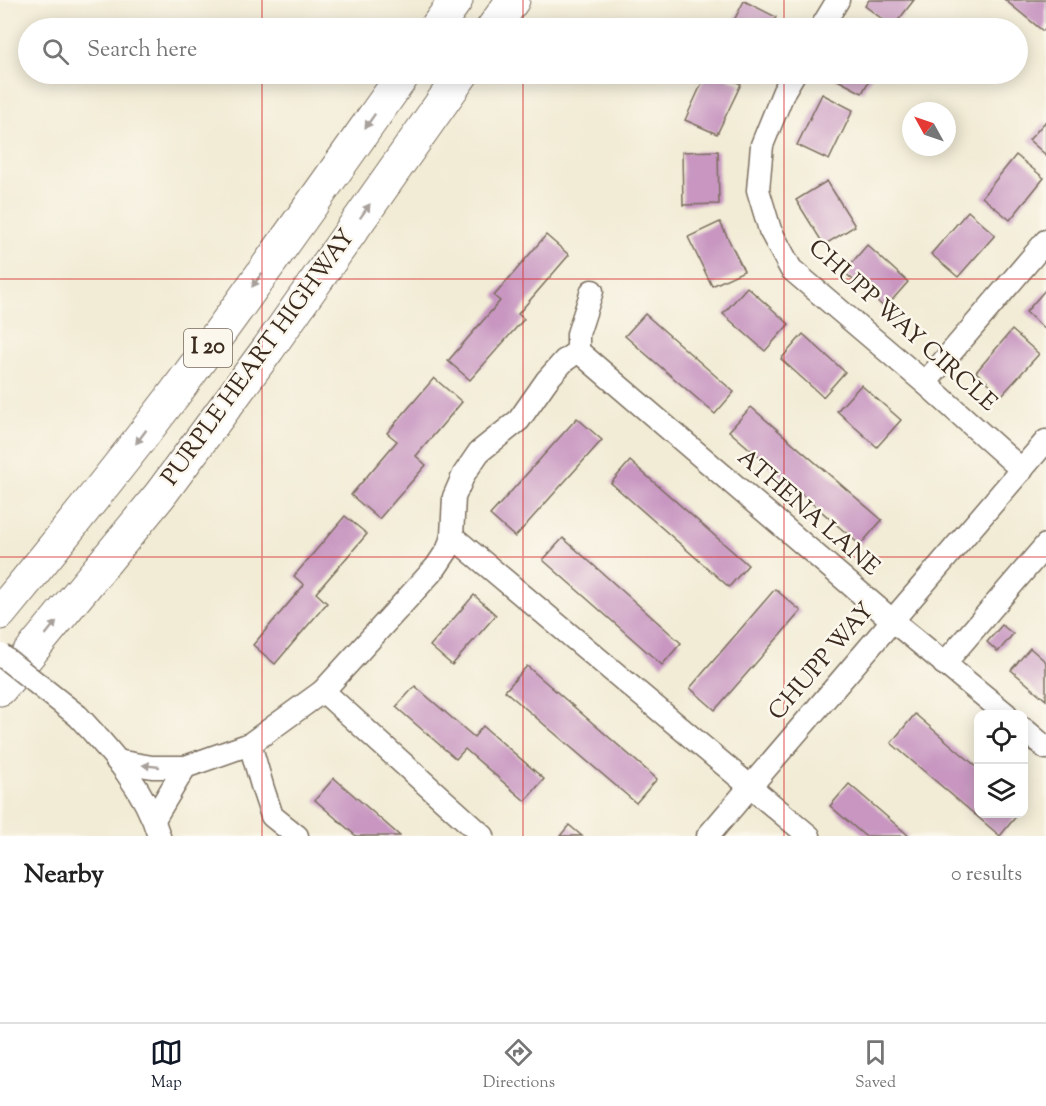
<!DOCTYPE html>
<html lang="en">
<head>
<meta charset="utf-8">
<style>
  :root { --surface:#fff; --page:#f2f2f2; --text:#222; --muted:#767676; --line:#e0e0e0; --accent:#111827 }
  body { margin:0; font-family:"Sorts Mill Goudy",serif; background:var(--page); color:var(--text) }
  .controls { position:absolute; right:18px; bottom:18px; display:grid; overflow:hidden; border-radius:12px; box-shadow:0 3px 15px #0003 }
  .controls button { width:54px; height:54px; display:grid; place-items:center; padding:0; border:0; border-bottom:2px solid var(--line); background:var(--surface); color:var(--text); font:30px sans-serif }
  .compass { position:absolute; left:902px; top:102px; width:54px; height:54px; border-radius:50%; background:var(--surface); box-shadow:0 3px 15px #0003; rotate:310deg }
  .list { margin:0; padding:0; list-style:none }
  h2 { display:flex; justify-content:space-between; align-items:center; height:78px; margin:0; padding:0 24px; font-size:26px }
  h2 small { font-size:20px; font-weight:400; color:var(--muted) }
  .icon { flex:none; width:33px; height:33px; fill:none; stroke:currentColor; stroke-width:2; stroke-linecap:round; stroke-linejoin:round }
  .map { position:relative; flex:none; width:1046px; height:836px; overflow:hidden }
  .search { position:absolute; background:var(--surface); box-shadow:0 3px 15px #0003; left:18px; right:18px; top:18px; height:66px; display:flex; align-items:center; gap:15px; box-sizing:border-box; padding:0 21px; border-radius:33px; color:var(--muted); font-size:22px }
  .sheet { height:186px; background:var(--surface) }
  nav { display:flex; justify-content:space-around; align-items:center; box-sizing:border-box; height:84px; border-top:2px solid var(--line); background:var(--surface); font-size:16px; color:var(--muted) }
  nav a { display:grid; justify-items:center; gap:3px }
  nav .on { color:var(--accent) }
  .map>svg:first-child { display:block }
</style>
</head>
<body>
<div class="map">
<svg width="1046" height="836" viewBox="0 0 1046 836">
  <rect width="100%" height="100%" fill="#fbf7ec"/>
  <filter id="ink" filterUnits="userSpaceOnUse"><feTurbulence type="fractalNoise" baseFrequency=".0167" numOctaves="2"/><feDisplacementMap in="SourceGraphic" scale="12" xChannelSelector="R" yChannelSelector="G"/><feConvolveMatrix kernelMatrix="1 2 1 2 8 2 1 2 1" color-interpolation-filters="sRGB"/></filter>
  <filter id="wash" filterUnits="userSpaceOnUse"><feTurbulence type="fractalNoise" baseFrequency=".008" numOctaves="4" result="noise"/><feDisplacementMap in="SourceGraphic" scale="24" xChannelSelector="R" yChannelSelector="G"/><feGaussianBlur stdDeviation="1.35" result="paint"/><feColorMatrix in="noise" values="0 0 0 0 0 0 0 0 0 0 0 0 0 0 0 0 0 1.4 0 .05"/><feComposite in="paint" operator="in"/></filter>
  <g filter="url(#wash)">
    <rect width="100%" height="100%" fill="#f2ecd6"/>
    <g id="blocks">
      <!-- building -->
      <g fill="#c896c1">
        <polygon points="869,0 914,0 893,27 865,6"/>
        <polygon points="1005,0 1046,0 1046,28 1043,31"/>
        <polygon points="744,1 776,17 771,28 730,28"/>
        <polygon points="706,74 719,74 741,84 717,134 685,120"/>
        <polygon points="832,74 873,74 862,93 830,76"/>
        <polygon points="822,94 853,110 829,160 797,145"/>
        <polygon points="1046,121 1046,155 1029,140"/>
        <polygon points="718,151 719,204 683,205 682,152"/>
        <polygon points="1016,155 1044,178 1010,220 982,197"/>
        <polygon points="827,181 855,226 824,245 796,200"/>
        <polygon points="968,211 995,235 958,277 931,254"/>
        <polygon points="720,222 744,271 712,286 688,237"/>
        <polygon points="546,235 569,255 518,314 524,319 470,380 448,361 500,301 494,296"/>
        <polygon points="867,245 908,282 885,308 844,272"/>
        <polygon points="747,287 789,324 765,351 723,314"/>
        <polygon points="1046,289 1046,330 1026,312"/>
        <polygon points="645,314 734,392 715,414 625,336"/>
        <polygon points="1012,330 1039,354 1002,395 976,372"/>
        <polygon points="803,334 845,372 823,397 781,359"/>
        <polygon points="434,378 462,402 416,456 426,465 379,519 351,495 397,441 387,433"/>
        <polygon points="861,385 901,420 877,447 837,411"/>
        <polygon points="751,407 882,520 860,545 729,431"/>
        <polygon points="577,418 602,440 515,537 490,515"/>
        <polygon points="630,461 748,565 729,587 611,483"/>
        <polygon points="345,516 367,534 316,593 327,603 275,664 253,645 304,585 294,576"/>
        <polygon points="563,538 681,643 662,665 543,560"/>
        <polygon points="775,589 801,611 715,710 690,688"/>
        <polygon points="474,595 496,615 452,665 430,646"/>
        <polygon points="1002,625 1013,634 998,652 987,642"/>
        <polygon points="1030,648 1046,662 1046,700 1011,670"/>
        <polygon points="527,666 657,779 636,803 505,691"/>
        <polygon points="415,686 474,737 483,726 544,779 525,801 465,749 456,759 396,707"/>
        <polygon points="915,714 978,768 978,814 1018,814 1000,836 891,743"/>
        <polygon points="334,778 400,836 356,836 315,800"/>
        <polygon points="849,784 909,836 865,836 830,806"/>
        <polygon points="569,825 582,836 560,836"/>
      </g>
    </g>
  </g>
  <g filter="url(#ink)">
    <use href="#blocks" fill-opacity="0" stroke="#7b6e5e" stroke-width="1.5"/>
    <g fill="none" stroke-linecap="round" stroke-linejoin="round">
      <!-- minor casing -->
      <g stroke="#7b6e5e" stroke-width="25">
        <g id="minor">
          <polyline points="821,28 838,0"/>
          <polyline points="794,74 784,91 762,145 758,190 770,230 791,269 925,383 1022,470"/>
          <polyline points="578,351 893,621 1006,714"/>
          <polyline points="925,383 1046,241"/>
          <polyline points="452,536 809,836"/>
          <polyline points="944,664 1046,545"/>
          <polyline points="323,691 483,836"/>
          <path d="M 78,716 C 111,751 145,789 159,836"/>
          <polyline points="1024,729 1046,748"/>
          <polyline points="250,744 263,789 272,816 297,836"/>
          <polyline points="117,761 152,767 185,767 250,744 323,691 436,567 448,549 452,536 454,497 464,474 479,452 519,420 547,380 564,361 578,351 578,334 592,291"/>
          <polyline points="154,819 185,767"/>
          <polyline points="708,836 1046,441"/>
        </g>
      </g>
      <!-- highway casing -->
      <g stroke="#7b6e5e" stroke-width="35">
        <g id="highway">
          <polyline points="436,28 456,0"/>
          <polyline points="493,28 513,0"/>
          <path d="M 0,613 C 60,540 119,467 176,392 C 254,287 329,180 404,74"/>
          <polyline points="0,689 160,495 268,349 462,74"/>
        </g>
      </g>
      <!-- minor -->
      <use href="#minor" stroke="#fff" stroke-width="22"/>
      <!-- highway -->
      <use href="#highway" stroke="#fff" stroke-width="33"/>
      <!-- minor-bridge casing -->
      <g stroke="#7b6e5e" stroke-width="25" stroke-linecap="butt">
        <polyline id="minor-bridge" points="1,655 78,716"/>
      </g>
      <!-- minor-bridge -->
      <use href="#minor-bridge" stroke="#fff" stroke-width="22"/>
    </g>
    <!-- one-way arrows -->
    <defs><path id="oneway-solid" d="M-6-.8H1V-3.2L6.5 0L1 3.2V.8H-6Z" transform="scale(1.5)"/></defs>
    <g fill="#a79f9a">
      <use href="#oneway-solid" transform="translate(370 121) rotate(125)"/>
      <use href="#oneway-solid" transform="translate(365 211) rotate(-55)"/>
      <use href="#oneway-solid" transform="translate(257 280) rotate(126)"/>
      <use href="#oneway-solid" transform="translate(141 437) rotate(127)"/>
      <use href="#oneway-solid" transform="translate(51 628) rotate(-51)"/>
      <use href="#oneway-solid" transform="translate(151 766) rotate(-174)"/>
    </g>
  </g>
  <!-- grid -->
  <path fill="none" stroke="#d62828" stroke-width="1.5" stroke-opacity="0.55" d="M 262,0 L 262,28M 523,0 L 523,28M 784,0 L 784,28M 262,74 L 262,836M 523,74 L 523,836M 784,74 L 784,836M 0,279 L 1046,279M 0,557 L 1046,557"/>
  <g text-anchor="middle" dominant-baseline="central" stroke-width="5" stroke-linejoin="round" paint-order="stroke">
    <!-- shield labels -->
    <rect fill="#fbf7ec" stroke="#75685c" stroke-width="1.5" x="184" y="329" width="48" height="38" rx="4.5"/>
    <g font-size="22" font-weight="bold" fill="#3b2a1e">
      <text x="208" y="348">I 20</text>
    </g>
    <!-- street labels -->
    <g font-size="24" fill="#3b2a1e" stroke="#fbf7ec">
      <text transform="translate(902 326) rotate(42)">CHUPP WAY CIRCLE</text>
      <text transform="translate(259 358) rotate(-54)">PURPLE HEART HIGHWAY</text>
      <text transform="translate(808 513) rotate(41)">ATHENA LANE</text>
      <text transform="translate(822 662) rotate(-49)">CHUPP WAY</text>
    </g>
  </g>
</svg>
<div class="controls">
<button><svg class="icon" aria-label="locate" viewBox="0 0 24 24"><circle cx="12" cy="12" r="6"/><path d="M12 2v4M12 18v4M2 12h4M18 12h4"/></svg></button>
<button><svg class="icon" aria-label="layers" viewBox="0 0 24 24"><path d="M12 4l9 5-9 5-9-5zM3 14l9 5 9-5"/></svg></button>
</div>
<svg class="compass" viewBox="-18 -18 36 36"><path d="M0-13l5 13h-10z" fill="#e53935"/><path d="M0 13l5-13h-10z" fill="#767676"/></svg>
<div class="search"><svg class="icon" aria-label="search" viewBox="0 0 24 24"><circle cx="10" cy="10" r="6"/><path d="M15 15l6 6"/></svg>Search here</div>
</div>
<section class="sheet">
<h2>Nearby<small>0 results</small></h2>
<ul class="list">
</ul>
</section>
<nav>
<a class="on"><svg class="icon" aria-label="map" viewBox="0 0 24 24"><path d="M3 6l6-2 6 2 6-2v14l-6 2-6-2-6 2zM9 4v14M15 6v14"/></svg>Map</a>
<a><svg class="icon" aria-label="directions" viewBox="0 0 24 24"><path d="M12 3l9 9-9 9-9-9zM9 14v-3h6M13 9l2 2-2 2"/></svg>Directions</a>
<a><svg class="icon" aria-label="saved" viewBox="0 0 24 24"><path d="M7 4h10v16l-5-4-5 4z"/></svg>Saved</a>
</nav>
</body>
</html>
